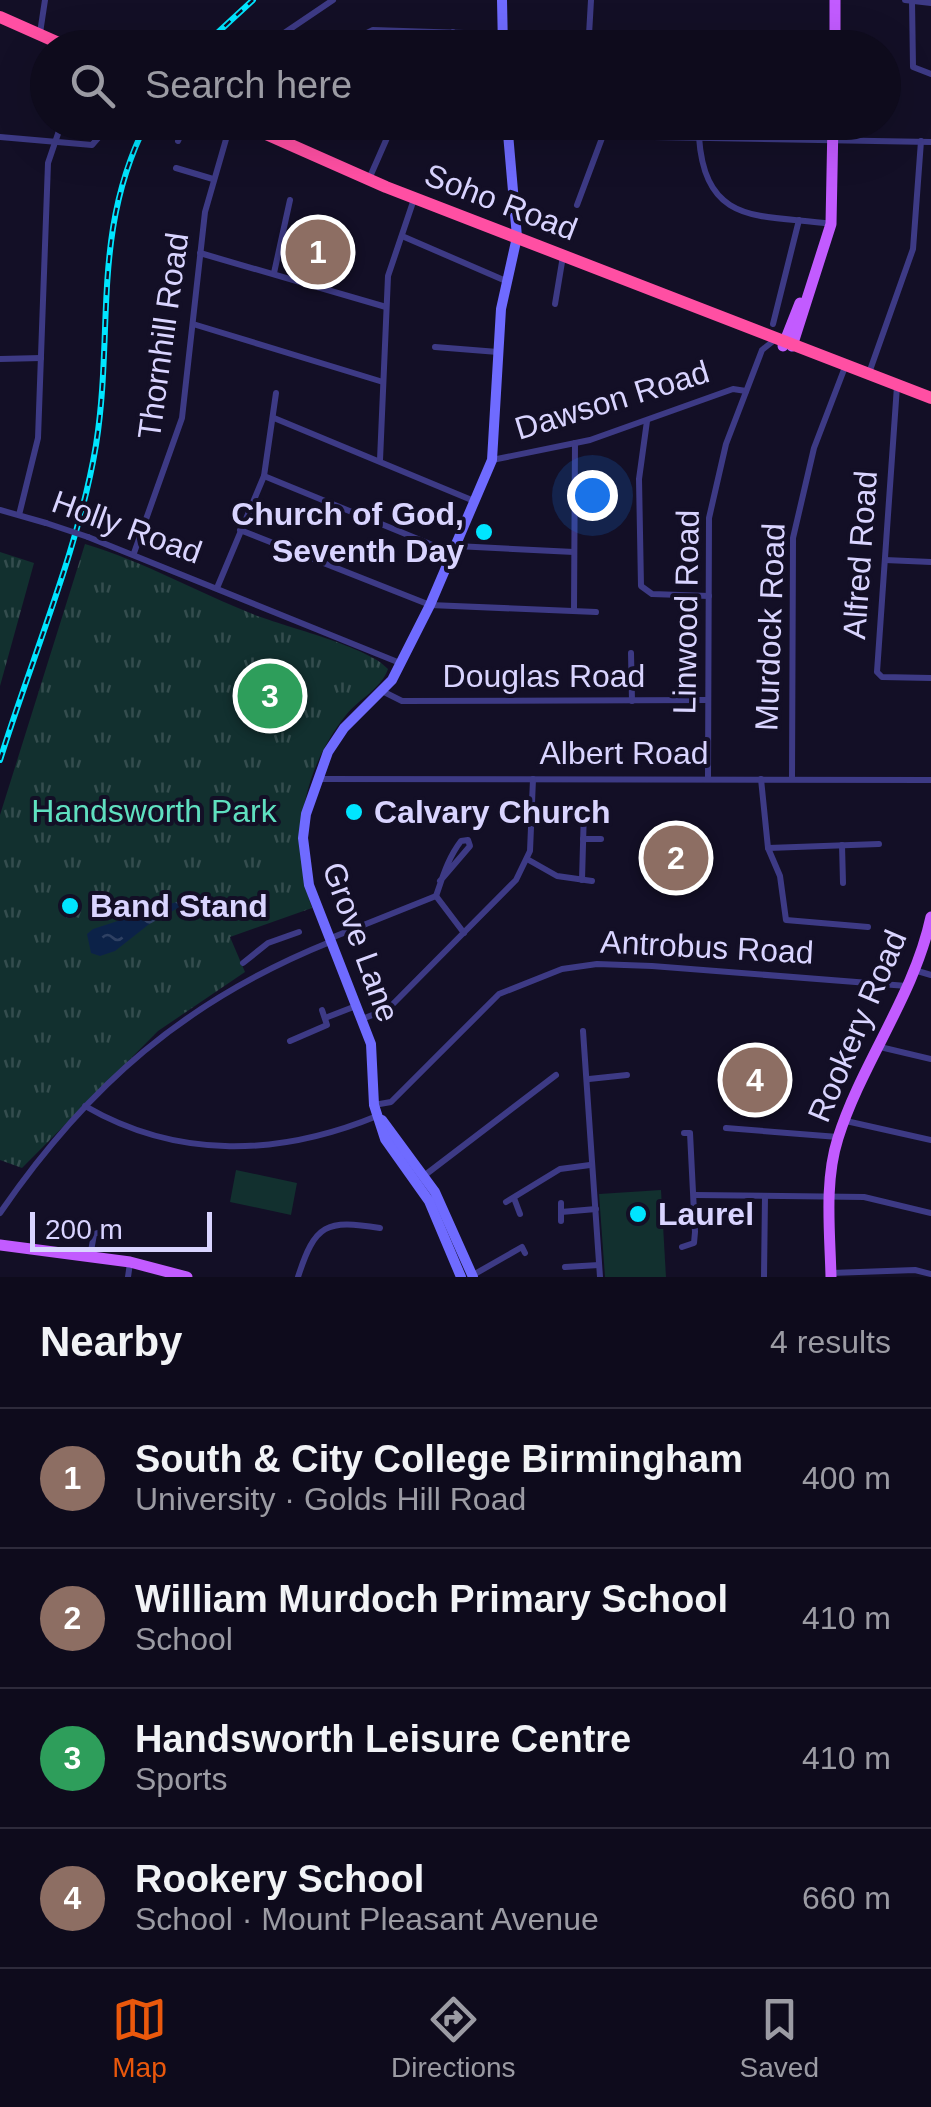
<!DOCTYPE html>
<html lang="en">
<head>
<meta charset="utf-8">
<style>
  :root { --surface:#0e0b1c; --page:#171425; --text:#f1f3f6; --muted:#9b9ba3; --line:#2e2b3b; --accent:#ea580c }
  body { margin:0; font-family:Helvetica,sans-serif; background:var(--page); color:var(--text) }
  .scale { position:absolute; left:30px; bottom:25px; width:182px; box-sizing:border-box; padding-left:10px; border:5px solid #d9d4ff; border-top:0; font-size:28px; line-height:35px; white-space:nowrap; color:#d9d4ff; -webkit-text-stroke:8px #130f26; paint-order:stroke }
  .you { position:absolute; left:592px; top:495px; width:35px; height:35px; margin:-25px; border:8px solid #fff; border-radius:50%; background:#1a73e8; box-shadow:0 0 0 15px #1a73e833 }
  .badge { display:grid; place-items:center; width:65px; height:65px; border-radius:50%; background:var(--accent); color:#fff; font-size:32px; font-weight:700 }
  .pin { position:absolute; translate:-50% -50%; border:5px solid #fff; box-shadow:0 2px 10px #0006 }
  .list { margin:0; padding:0; list-style:none }
  h2 { display:flex; justify-content:space-between; align-items:center; height:130px; margin:0; padding:0 40px; font-size:42px }
  h2 small { font-size:32px; font-weight:400; color:var(--muted) }
  .list li { display:grid; grid-template-columns:65px 1fr auto; gap:30px; align-items:center; box-sizing:border-box; height:140px; padding:0 40px; border-top:2px solid var(--line) }
  .list b { display:block; font-size:38px; white-space:nowrap }
  .list p { margin:0; font-size:32px; white-space:nowrap; color:var(--muted) }
  .list em { font-size:32px; font-style:normal; color:var(--muted) }
  .icon { flex:none; width:55px; height:55px; fill:none; stroke:currentColor; stroke-width:2; stroke-linecap:round; stroke-linejoin:round }
  .map { position:relative; flex:none; width:931px; height:1277px; overflow:hidden }
  .search { position:absolute; background:var(--surface); box-shadow:0 10px 40px #0002; left:30px; right:30px; top:30px; height:110px; display:flex; align-items:center; gap:25px; box-sizing:border-box; padding:0 35px; border-radius:55px; color:var(--muted); font-size:38px }
  .sheet { height:690px; background:var(--surface) }
  nav { display:flex; justify-content:space-around; align-items:center; box-sizing:border-box; height:140px; border-top:2px solid var(--line); background:var(--surface); font-size:28px; color:var(--muted) }
  nav a { display:grid; justify-items:center; gap:5px }
  nav .on { color:var(--accent) }
  .map>svg:first-child { display:block }
</style>
</head>
<body>
<div class="map">
<svg width="931" height="1277" viewBox="0 0 931 1277">
  <defs>
    <pattern id="grass-tufts" width="24" height="20" patternUnits="userSpaceOnUse" patternTransform="scale(2.5)"><rect width="24" height="20" fill="#12302f"/><path d="M3 7l-1-3M5 7V3M7 7l1-3M15 17l-1-3M17 17v-4M19 17l1-3" fill="none" stroke="#344d4e"/></pattern>
    <pattern id="water-ripples" width="26" height="14" patternUnits="userSpaceOnUse" patternTransform="scale(2.5)"><rect width="26" height="14" fill="#0c2248"/><path d="M2 4q2-2 4 0t4 0M15 11q2-2 4 0t4 0" fill="none" stroke="#2f4163"/></pattern>
  </defs>
  <rect width="100%" height="100%" fill="#130f26"/>
  <!-- grass -->
  <g fill="url(#grass-tufts)">
    <path d="M 85,544 C 145,562 197,592 255,615 C 286,627 369,647 388,669 C 381,689 360,698 346,715 C 302,770 289,842 312,908 L 230,937 L 245,972 L 158,1031 L 22,1168 L 0,1160 L 0,815 Z"/>
    <polygon points="0,552 34,563 0,686"/>
  </g>
  <!-- pitch -->
  <g fill="#12302f">
    <polygon points="236,1170 297,1183 291,1215 230,1202"/>
    <polygon points="661,1190 666,1277 605,1277 599,1194"/>
  </g>
  <!-- water -->
  <polygon fill="url(#water-ripples)" points="204,893 148,925 115,951 100,956 91,953 87,934 93,929"/>
  <g fill="none" stroke-linecap="round" stroke-linejoin="round">
    <!-- street -->
    <g stroke="#3d3a85" stroke-width="6">
      <polyline points="905,0 931,3"/>
      <polyline points="912,1 913,67 931,74"/>
      <polyline points="40,33 45,0"/>
      <polyline points="589,35 591,0"/>
      <polyline points="262,48 333,0"/>
      <polyline points="357,48 365,34 373,30 835,45"/>
      <polyline points="448,48 453,32"/>
      <polyline points="616,122 654,137 931,142"/>
      <polyline points="0,137 92,145 112,122"/>
      <path d="M 699,137 C 705,227 761,214 831,224"/>
      <polyline points="276,140 283,122"/>
      <polyline points="178,141 186,122"/>
      <polyline points="176,168 213,179"/>
      <polyline points="369,179 394,122"/>
      <polyline points="577,205 608,122"/>
      <polyline points="402,236 506,281"/>
      <polyline points="200,253 386,307"/>
      <polyline points="274,273 290,200"/>
      <polyline points="555,304 563,256"/>
      <polyline points="193,324 383,382"/>
      <polyline points="773,324 799,220"/>
      <polyline points="435,347 498,352"/>
      <polyline points="0,359 41,358"/>
      <polyline points="869,373 913,249 921,141"/>
      <polyline points="897,386 877,672 882,677 931,678"/>
      <polyline points="274,418 474,501"/>
      <polyline points="647,421 639,479 641,586 652,594 709,596"/>
      <polyline points="380,460 388,276 414,199"/>
      <polyline points="492,460 590,440 733,389 746,391"/>
      <polyline points="264,476 452,553"/>
      <polyline points="0,510 46,523"/>
      <polyline points="19,515 38,438 48,163 62,122"/>
      <polyline points="240,530 430,605 596,612"/>
      <polyline points="88,537 400,663"/>
      <polyline points="456,546 574,552"/>
      <polyline points="134,553 182,418 205,212 231,122"/>
      <polyline points="885,560 931,562"/>
      <polyline points="217,588 264,476 276,393"/>
      <polyline points="574,611 575,443"/>
      <polyline points="631,653 632,701"/>
      <polyline points="382,691 402,701 708,700"/>
      <polyline points="708,777 709,518 726,444 762,350 772,342"/>
      <polyline points="792,778 793,538 814,448 845,367"/>
      <polyline points="318,779 931,780"/>
      <polyline points="761,779 768,848 780,876 786,920 868,927"/>
      <polyline points="583,839 601,839"/>
      <polyline points="842,845 843,883"/>
      <polyline points="768,848 879,844"/>
      <polyline points="527,859 557,876 592,881"/>
      <polyline points="582,880 584,809"/>
      <path d="M 436,896 C 443,876 448,858 461,841 L 468,840 L 470,846 L 440,881"/>
      <polyline points="436,896 464,933"/>
      <polyline points="331,938 436,896"/>
      <polyline points="243,963 268,943 299,932"/>
      <polyline points="914,970 931,975"/>
      <polyline points="325,1018 356,1006"/>
      <polyline points="362,1019 388,1009 516,880 530,851 533,779"/>
      <polyline points="583,1031 600,1277"/>
      <polyline points="290,1041 327,1025 322,1010"/>
      <polyline points="880,1047 931,1059"/>
      <polyline points="589,1079 627,1075"/>
      <polyline points="374,1105 391,1102 499,994 562,969 597,964 652,966 907,986"/>
      <path d="M 85,1106 C 178,1160 280,1156 377,1116"/>
      <polyline points="846,1121 931,1140"/>
      <polyline points="726,1128 838,1137"/>
      <polyline points="425,1175 556,1075"/>
      <polyline points="695,1195 864,1197 931,1213"/>
      <polyline points="514,1198 520,1214"/>
      <polyline points="506,1202 560,1169 590,1165"/>
      <polyline points="561,1212 596,1209"/>
      <path d="M 0,1213 C 88,1085 186,1000 330,942"/>
      <polyline points="561,1221 561,1203"/>
      <polyline points="682,1247 694,1243 695,1232 690,1133 684,1133"/>
      <polyline points="90,1257 94,1234 117,1227"/>
      <polyline points="565,1267 599,1265"/>
      <polyline points="831,1273 915,1270 931,1274"/>
      <polyline points="473,1275 522,1247 525,1253"/>
      <polyline points="128,1277 130,1263"/>
      <path d="M 298,1277 C 315,1224 326,1219 380,1228"/>
      <polyline points="764,1277 765,1196"/>
    </g>
    <!-- secondary -->
    <g stroke="#6f6bff" stroke-width="10">
      <polyline points="502,0 503,48"/>
      <polyline points="382,1120 435,1192 473,1277"/>
      <polyline points="461,1277 429,1201 385,1139 374,1105 371,1044 309,885 303,838 306,814 328,752 344,728 392,680 430,605 492,460 501,309 517,237 507,122"/>
    </g>
    <!-- primary -->
    <g stroke="#c25bff" stroke-width="11">
      <polyline points="835,48 835,0"/>
      <polyline points="783,346 800,303"/>
      <polyline points="792,346 831,224 833,122"/>
      <polyline points="0,1245 130,1262 187,1277"/>
      <path d="M 831,1277 C 830,1232 824,1182 838,1138 C 862,1062 914,996 931,917"/>
    </g>
    <!-- highway -->
    <g stroke="#ff4fa3" stroke-width="12">
      <polyline points="0,17 70,48"/>
      <polyline points="239,122 386,187 931,398"/>
    </g>
    <!-- rail casing -->
    <g stroke="#00e5ff" stroke-width="6">
      <g id="rail">
        <polyline points="201,48 253,0"/>
        <path d="M 0,760 C 31,660 79,548 96,445 C 114,331 91,231 147,122"/>
      </g>
    </g>
    <!-- rail -->
    <use href="#rail" stroke="#130f26" stroke-width="2.5" stroke-dasharray="8" stroke-linecap="butt"/>
    <!-- street-bridge -->
    <polyline stroke="#3d3a85" stroke-width="6" points="46,523 88,537"/>
  </g>
  <!-- markers -->
  <g fill="#00e5ff" stroke="#130f26" stroke-width="4">
    <circle cx="484" cy="532" r="10"/>
    <circle cx="354" cy="812" r="10"/>
    <circle cx="70" cy="906" r="10"/>
    <circle cx="638" cy="1214" r="10"/>
  </g>
  <g text-anchor="middle" dominant-baseline="central" stroke-width="8" stroke-linejoin="round" paint-order="stroke">
    <!-- street labels -->
    <g font-size="32" fill="#d9d4ff" stroke="#130f26">
      <text transform="translate(501 202) rotate(21)">Soho Road</text>
      <text transform="translate(163 336) rotate(-82)">Thornhill Road</text>
      <text transform="translate(612 400) rotate(-17)">Dawson Road</text>
      <text transform="translate(127 527) rotate(20)">Holly Road</text>
      <text transform="translate(860 555) rotate(-86)">Alfred Road</text>
      <text transform="translate(686 612) rotate(-89)">Linwood Road</text>
      <text transform="translate(770 627) rotate(-88)">Murdock Road</text>
      <text x="544" y="676">Douglas Road</text>
      <text x="624" y="753">Albert Road</text>
      <text transform="translate(361 942) rotate(70)">Grove Lane</text>
      <text transform="translate(707 947) rotate(3)">Antrobus Road</text>
      <text transform="translate(857 1026) rotate(-67)">Rookery Road</text>
    </g>
    <!-- poi labels -->
    <g font-size="32" font-weight="bold" fill="#d9d4ff" stroke="#130f26" text-anchor="start">
      <text x="464" y="514" text-anchor="end">Church of God,<tspan x="464" dy="37">Seventh Day</tspan></text>
      <text x="374" y="812">Calvary Church</text>
      <text x="90" y="906">Band Stand</text>
      <text x="658" y="1214">Laurel</text>
    </g>
    <!-- park labels -->
    <g font-size="32" fill="#5fe0c0" stroke="#130f26">
      <text x="154" y="811">Handsworth Park</text>
    </g>
  </g>
</svg>
<div class="scale">200 m</div>
<div class="you"></div>
<div class="pin badge" style="left:318px;top:252px;background:#8d6e63">1</div>
<div class="pin badge" style="left:676px;top:858px;background:#8d6e63">2</div>
<div class="pin badge" style="left:270px;top:696px;background:#2e9e5b">3</div>
<div class="pin badge" style="left:755px;top:1080px;background:#8d6e63">4</div>
<div class="search"><svg class="icon" aria-label="search" viewBox="0 0 24 24"><circle cx="10" cy="10" r="6"/><path d="M15 15l6 6"/></svg>Search here</div>
</div>
<section class="sheet">
<h2>Nearby<small>4 results</small></h2>
<ul class="list">
<li><span class="badge" style="background:#8d6e63">1</span><div><b>South &amp; City College Birmingham</b><p>University · Golds Hill Road</p></div><em>400 m</em></li>
<li><span class="badge" style="background:#8d6e63">2</span><div><b>William Murdoch Primary School</b><p>School</p></div><em>410 m</em></li>
<li><span class="badge" style="background:#2e9e5b">3</span><div><b>Handsworth Leisure Centre</b><p>Sports</p></div><em>410 m</em></li>
<li><span class="badge" style="background:#8d6e63">4</span><div><b>Rookery School</b><p>School · Mount Pleasant Avenue</p></div><em>660 m</em></li>
</ul>
</section>
<nav>
<a class="on"><svg class="icon" aria-label="map" viewBox="0 0 24 24"><path d="M3 6l6-2 6 2 6-2v14l-6 2-6-2-6 2zM9 4v14M15 6v14"/></svg>Map</a>
<a><svg class="icon" aria-label="directions" viewBox="0 0 24 24"><path d="M12 3l9 9-9 9-9-9zM9 14v-3h6M13 9l2 2-2 2"/></svg>Directions</a>
<a><svg class="icon" aria-label="saved" viewBox="0 0 24 24"><path d="M7 4h10v16l-5-4-5 4z"/></svg>Saved</a>
</nav>
</body>
</html>
